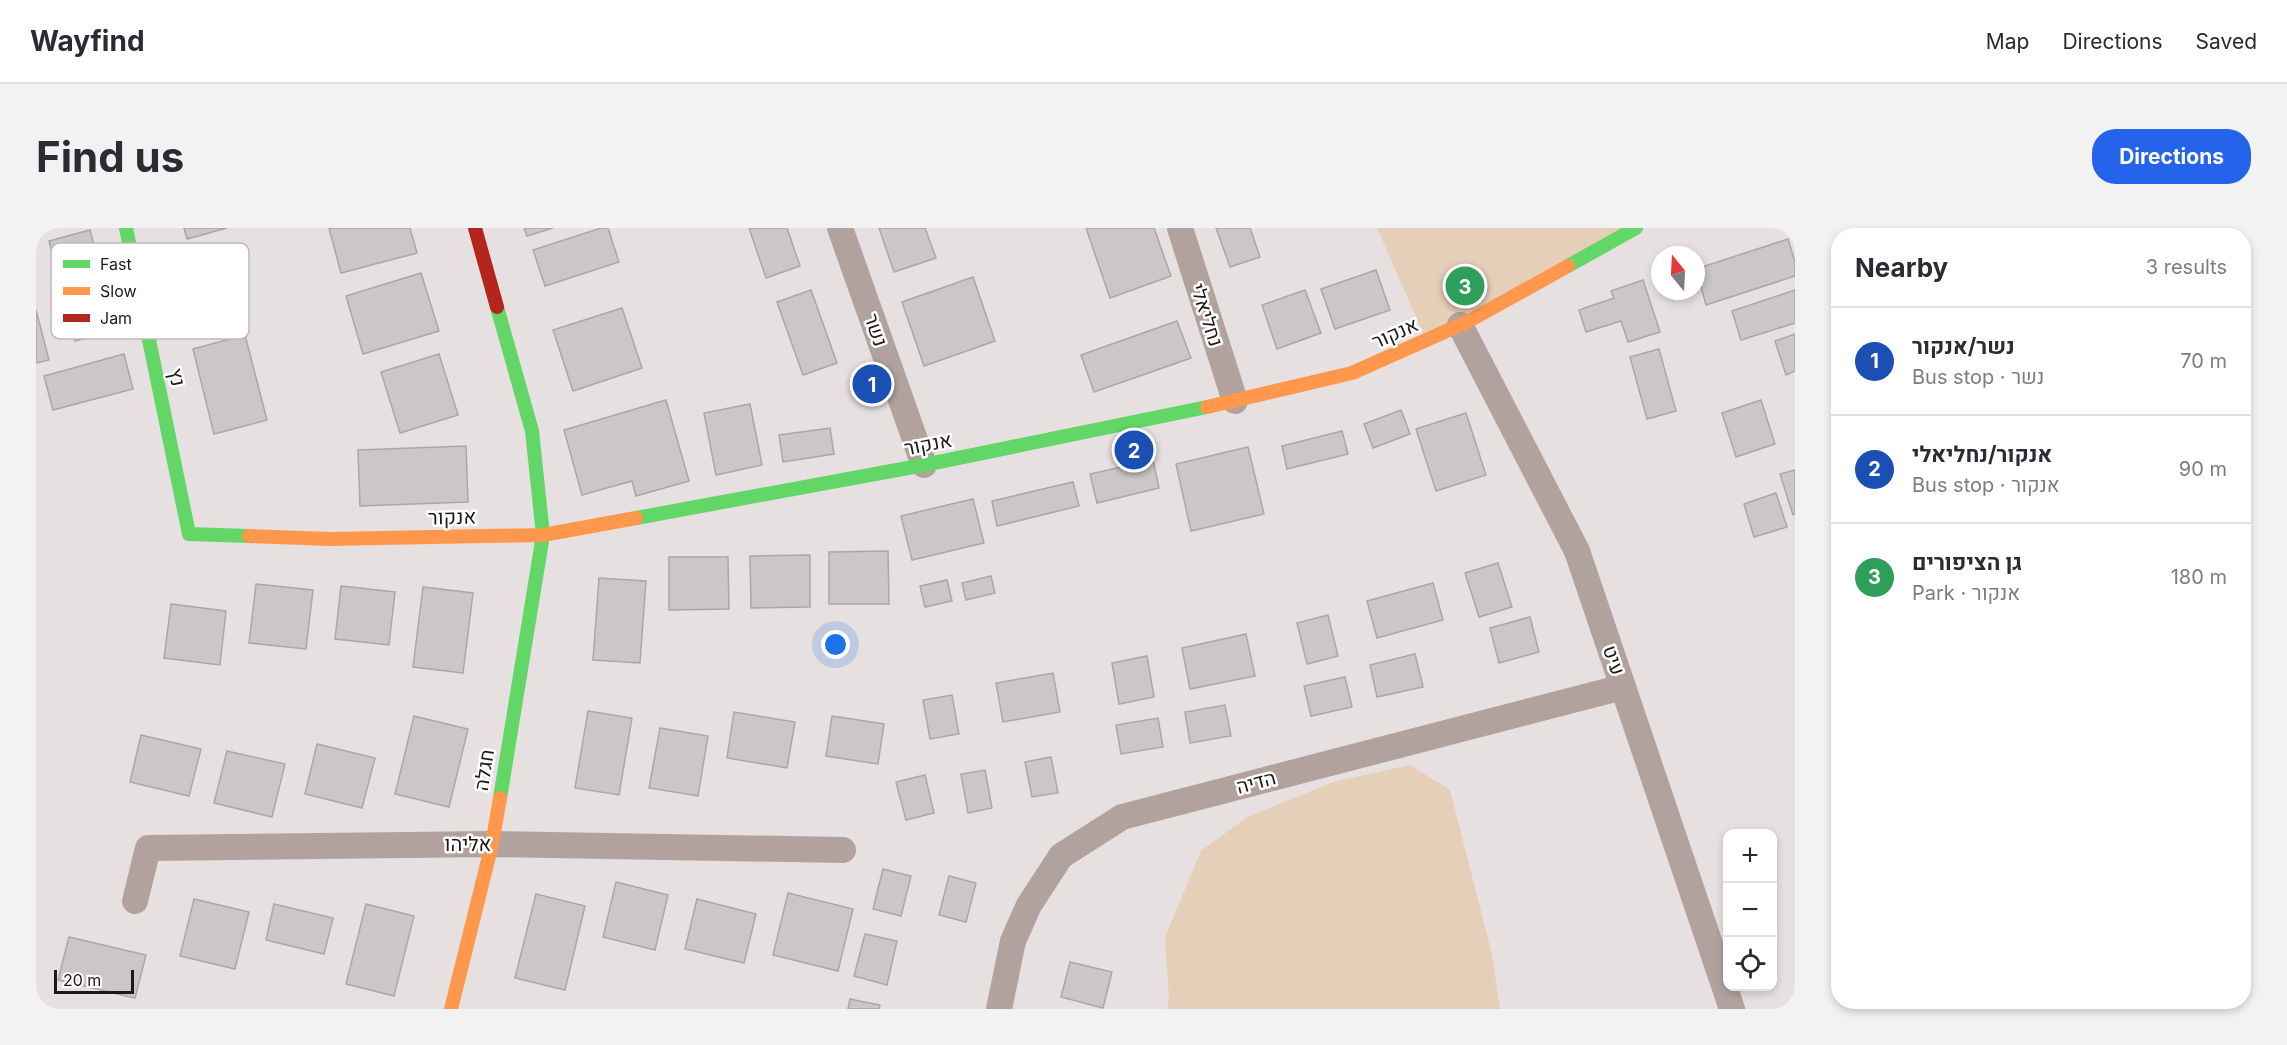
<!DOCTYPE html>
<html lang="en">
<head>
<meta charset="utf-8">
<style>
  :root { --surface:#fff; --page:#f2f2f3; --text:#2b2b33; --muted:#7c7c81; --line:#e1e1e2; --accent:#2563eb }
  body { margin:0; font-family:Inter,Heebo,sans-serif; background:var(--page); color:var(--text) }
  .controls { position:absolute; right:18px; bottom:18px; display:grid; overflow:hidden; border-radius:12px; box-shadow:0 3px 9px #0003 }
  .controls button { width:54px; height:54px; display:grid; place-items:center; padding:0; border:0; border-bottom:2px solid var(--line); background:var(--surface); color:var(--text); font:30px sans-serif }
  .compass { position:absolute; left:1615px; top:18px; width:54px; height:54px; border-radius:50%; background:var(--surface); box-shadow:0 3px 9px #0003; rotate:342deg }
  .scale { position:absolute; left:18px; bottom:15px; width:80px; box-sizing:border-box; padding-left:6px; border:3px solid #1e1919; border-top:0; font-size:16px; line-height:21px; white-space:nowrap; color:#1e1919; -webkit-text-stroke:4px #fff; paint-order:stroke }
  .you { position:absolute; left:800px; top:417px; width:21px; height:21px; margin:-15px; border:4px solid #fff; border-radius:50%; background:#1a73e8; box-shadow:0 0 0 9px #1a73e833 }
  .badge { display:grid; place-items:center; width:39px; height:39px; border-radius:50%; background:var(--accent); color:#fff; font-size:20px; font-weight:700 }
  .pin { position:absolute; translate:-50% -50%; border:3px solid #fff; box-shadow:0 2px 6px #0006 }
  .list { margin:0; padding:0; list-style:none }
  h2 { display:flex; justify-content:space-between; align-items:center; height:78px; margin:0; padding:0 24px; font-size:26px }
  h2 small { font-size:20px; font-weight:400; color:var(--muted) }
  .list li { display:grid; grid-template-columns:39px 1fr auto; gap:18px; align-items:center; box-sizing:border-box; height:108px; padding:0 24px; border-top:2px solid var(--line) }
  .list b { display:block; font-size:22px; white-space:nowrap }
  .list p { margin:0; font-size:20px; white-space:nowrap; color:var(--muted) }
  .list em { font-size:20px; font-style:normal; color:var(--muted) }
  .icon { flex:none; width:33px; height:33px; fill:none; stroke:currentColor; stroke-width:2; stroke-linecap:round; stroke-linejoin:round }
  .map { position:relative; flex:none; width:1759px; height:781px; overflow:hidden; border-radius:24px }
  header { display:flex; align-items:center; gap:36px; box-sizing:border-box; height:84px; padding:0 30px; background:var(--surface); border-bottom:2px solid var(--line) }
  header strong { font-size:28px }
  nav { display:flex; gap:33px; margin-inline-start:auto; font-size:21px }
  .intro { display:flex; align-items:center; justify-content:space-between; box-sizing:border-box; height:144px; padding:0 36px }
  h1 { margin:0; font-size:42px }
  .button { padding:15px 27px; border-radius:24px; background:var(--accent); color:#fff; font-size:21px; font-weight:700 }
  main { display:flex; gap:36px; padding:0 36px }
  aside { flex:1; background:var(--surface); border-radius:24px; box-shadow:0 3px 9px #0003 }
  .map>svg:first-child { display:block }
</style>
</head>
<body>
<header>
<strong>Wayfind</strong>
<nav><a>Map</a><a>Directions</a><a>Saved</a></nav>
</header>
<div class="intro"><h1>Find us</h1><a class="button">Directions</a></div>
<main>
<div class="map">
<svg width="1759" height="781" viewBox="0 0 1759 781">
  <rect width="100%" height="100%" fill="#e7e0e0"/>
  <!-- green -->
  <g fill="#e6cfb9">
    <polygon points="1341,0 1593,0 1390,112"/>
    <polygon points="1374,537 1414,562 1456,726 1464,781 1131,781 1133,771 1129,709 1165,623 1211,589 1297,554"/>
  </g>
  <!-- building -->
  <g fill="#cbc6c7" stroke="#aba6a7" stroke-width="1.5">
    <polygon points="148,0 191,0 151,11"/>
    <polygon points="293,0 374,0 381,25 305,45"/>
    <polygon points="488,0 517,0 491,8"/>
    <polygon points="565,0 572,0 583,34 509,58 497,22"/>
    <polygon points="713,0 751,0 764,38 730,50"/>
    <polygon points="843,0 889,0 900,30 858,44"/>
    <polygon points="1050,0 1118,0 1135,48 1074,70"/>
    <polygon points="1180,0 1214,0 1224,29 1194,39"/>
    <polygon points="54,2 80,102 39,113 13,13"/>
    <polygon points="1752,11 1759,34 1759,48 1670,77 1660,41"/>
    <polygon points="1340,42 1354,82 1299,101 1285,61"/>
    <polygon points="385,45 403,103 327,126 310,68"/>
    <polygon points="937,49 959,113 888,138 866,74"/>
    <polygon points="1607,52 1624,104 1592,114 1585,93 1550,104 1543,82 1578,70 1575,63"/>
    <polygon points="775,62 801,135 767,147 741,74"/>
    <polygon points="1269,62 1285,105 1241,121 1226,77"/>
    <polygon points="1759,62 1759,95 1705,112 1696,83"/>
    <polygon points="586,80 606,140 537,163 517,102"/>
    <polygon points="0,82 13,132 0,135"/>
    <polygon points="1141,93 1155,130 1058,164 1045,127"/>
    <polygon points="1759,106 1759,143 1750,147 1739,113"/>
    <polygon points="209,107 231,192 178,206 157,121"/>
    <polygon points="1623,121 1640,183 1611,191 1594,129"/>
    <polygon points="88,126 97,161 17,182 8,148"/>
    <polygon points="403,126 422,187 364,205 345,144"/>
    <polygon points="630,172 653,253 600,268 596,253 546,267 528,202"/>
    <polygon points="1725,172 1739,216 1700,229 1686,185"/>
    <polygon points="714,176 726,237 680,247 668,185"/>
    <polygon points="1365,182 1374,206 1337,220 1328,196"/>
    <polygon points="1430,185 1450,247 1400,263 1380,201"/>
    <polygon points="794,200 798,226 747,234 743,207"/>
    <polygon points="1306,203 1312,226 1251,241 1246,218"/>
    <polygon points="430,218 432,274 324,278 322,222"/>
    <polygon points="1212,219 1228,286 1155,303 1140,236"/>
    <polygon points="1117,232 1123,260 1061,275 1054,246"/>
    <polygon points="1759,242 1759,286 1757,287 1744,246"/>
    <polygon points="1037,254 1043,278 961,298 956,273"/>
    <polygon points="1740,265 1751,299 1718,309 1708,276"/>
    <polygon points="937,271 948,315 876,332 865,288"/>
    <polygon points="852,323 853,376 793,376 793,324"/>
    <polygon points="774,327 774,379 715,380 714,328"/>
    <polygon points="633,329 692,329 693,381 633,382"/>
    <polygon points="1462,335 1476,379 1443,389 1429,345"/>
    <polygon points="955,348 959,365 930,372 926,355"/>
    <polygon points="563,350 610,353 604,435 557,432"/>
    <polygon points="911,352 916,373 889,379 884,358"/>
    <polygon points="1397,355 1407,392 1341,410 1331,373"/>
    <polygon points="220,356 277,362 270,421 213,415"/>
    <polygon points="305,358 359,364 353,417 299,411"/>
    <polygon points="387,359 437,365 427,445 377,439"/>
    <polygon points="135,376 190,383 184,437 128,430"/>
    <polygon points="1292,387 1302,428 1271,436 1261,395"/>
    <polygon points="1494,389 1503,424 1463,435 1454,400"/>
    <polygon points="1210,406 1219,448 1154,461 1146,420"/>
    <polygon points="1379,426 1387,459 1341,469 1334,437"/>
    <polygon points="1111,428 1118,469 1083,476 1076,435"/>
    <polygon points="1017,445 1024,484 967,494 960,455"/>
    <polygon points="1309,449 1316,479 1275,488 1268,458"/>
    <polygon points="916,467 923,506 894,511 887,472"/>
    <polygon points="1189,477 1195,508 1154,515 1149,484"/>
    <polygon points="552,483 596,490 583,567 539,560"/>
    <polygon points="698,484 759,494 751,540 691,530"/>
    <polygon points="378,488 432,501 413,579 359,566"/>
    <polygon points="796,488 848,496 842,536 790,528"/>
    <polygon points="1122,490 1127,519 1085,526 1080,497"/>
    <polygon points="624,500 672,508 662,568 613,560"/>
    <polygon points="105,507 165,521 153,568 94,554"/>
    <polygon points="281,516 339,530 326,580 269,566"/>
    <polygon points="191,523 249,536 236,589 178,575"/>
    <polygon points="1015,529 1022,565 996,569 989,534"/>
    <polygon points="949,542 956,580 932,585 925,546"/>
    <polygon points="889,547 898,585 870,592 860,554"/>
    <polygon points="847,641 875,648 865,688 837,681"/>
    <polygon points="913,648 940,655 930,694 903,687"/>
    <polygon points="580,654 632,667 619,722 567,709"/>
    <polygon points="752,665 817,681 802,743 737,727"/>
    <polygon points="500,666 549,678 529,762 479,750"/>
    <polygon points="158,671 213,684 199,741 144,728"/>
    <polygon points="661,671 720,686 708,735 649,721"/>
    <polygon points="238,676 297,690 288,726 230,712"/>
    <polygon points="330,676 378,688 358,768 310,756"/>
    <polygon points="829,706 861,713 851,757 818,748"/>
    <polygon points="33,709 110,727 99,770 22,752"/>
    <polygon points="1034,734 1076,744 1067,780 1025,769"/>
    <polygon points="814,771 844,777 843,781 812,781"/>
  </g>
  <g fill="none" stroke-linecap="round" stroke-linejoin="round">
    <!-- street -->
    <g stroke="#b1a29d" stroke-width="26">
      <polyline points="804,0 888,237"/>
      <polyline points="1144,0 1199,173"/>
      <polyline points="1424,97 1541,323 1696,781"/>
      <polyline points="99,673 112,620 456,616 807,622"/>
      <polyline points="963,781 977,713 993,677 1025,628 1086,589 1587,459"/>
    </g>
    <!-- fast -->
    <g stroke="#63d668" stroke-width="14">
      <polyline points="90,0 153,306 213,308"/>
      <polyline points="1532,38 1600,0"/>
      <polyline points="461,79 496,203 507,307 464,570"/>
      <polyline points="600,290 888,237 1171,179"/>
    </g>
    <!-- slow -->
    <g stroke="#ff974d" stroke-width="14">
      <polyline points="1171,179 1316,145 1433,93 1532,38"/>
      <polyline points="213,308 294,311 507,307 600,290"/>
      <polyline points="415,781 456,616 464,570"/>
    </g>
    <!-- jam -->
    <polyline stroke="#b3261e" stroke-width="14" points="439,0 461,79"/>
  </g>
  <g text-anchor="middle" dominant-baseline="central" stroke-width="5" stroke-linejoin="round" paint-order="stroke">
    <!-- street labels -->
    <g font-size="20" fill="#1e1919" stroke="#fff">
      <text transform="translate(1171 87) rotate(72)">נחליאלי</text>
      <text transform="translate(840 102) rotate(71)">נשר</text>
      <text transform="translate(1359 105) rotate(-24)">אנקור</text>
      <text transform="translate(141 149) rotate(78)">נץ</text>
      <text transform="translate(892 216) rotate(-11)">אנקור</text>
      <text transform="translate(416 289) rotate(-1)">אנקור</text>
      <text transform="translate(1578 432) rotate(71)">עיט</text>
      <text transform="translate(448 542) rotate(-81)">חגלה</text>
      <text transform="translate(1220 554) rotate(-15)">הדיה</text>
      <text x="432" y="616">אליהו</text>
    </g>
  </g>
  <!-- legend -->
  <rect x="15" y="15" width="198" height="96" rx="9" fill="#fff" stroke="#bcbaba" stroke-width="1.5"/>
  <rect x="27" y="32" width="27" height="8" fill="#63d668"/>
  <rect x="27" y="59" width="27" height="8" fill="#ff974d"/>
  <rect x="27" y="86" width="27" height="8" fill="#b3261e"/>
  <g font-size="16" fill="#1e1919">
    <text x="64" y="42">Fast</text>
    <text x="64" y="69">Slow</text>
    <text x="64" y="96">Jam</text>
  </g>
</svg>
<div class="controls">
<button>+</button>
<button>−</button>
<button><svg class="icon" aria-label="locate" viewBox="0 0 24 24"><circle cx="12" cy="12" r="6"/><path d="M12 2v4M12 18v4M2 12h4M18 12h4"/></svg></button>
</div>
<svg class="compass" viewBox="-18 -18 36 36"><path d="M0-13l5 13h-10z" fill="#e53935"/><path d="M0 13l5-13h-10z" fill="#7c7c81"/></svg>
<div class="scale">20 m</div>
<div class="you"></div>
<div class="pin badge" style="left:836px;top:156px;background:#1a4fb4">1</div>
<div class="pin badge" style="left:1098px;top:222px;background:#1a4fb4">2</div>
<div class="pin badge" style="left:1429px;top:58px;background:#2e9e5b">3</div>
</div>
<aside>
<h2>Nearby<small>3 results</small></h2>
<ul class="list">
<li><span class="badge" style="background:#1a4fb4">1</span><div><b>נשר/אנקור</b><p>Bus stop · נשר</p></div><em>70 m</em></li>
<li><span class="badge" style="background:#1a4fb4">2</span><div><b>אנקור/נחליאלי</b><p>Bus stop · אנקור</p></div><em>90 m</em></li>
<li><span class="badge" style="background:#2e9e5b">3</span><div><b>גן הציפורים</b><p>Park · אנקור</p></div><em>180 m</em></li>
</ul>
</aside>
</main>
</body>
</html>
